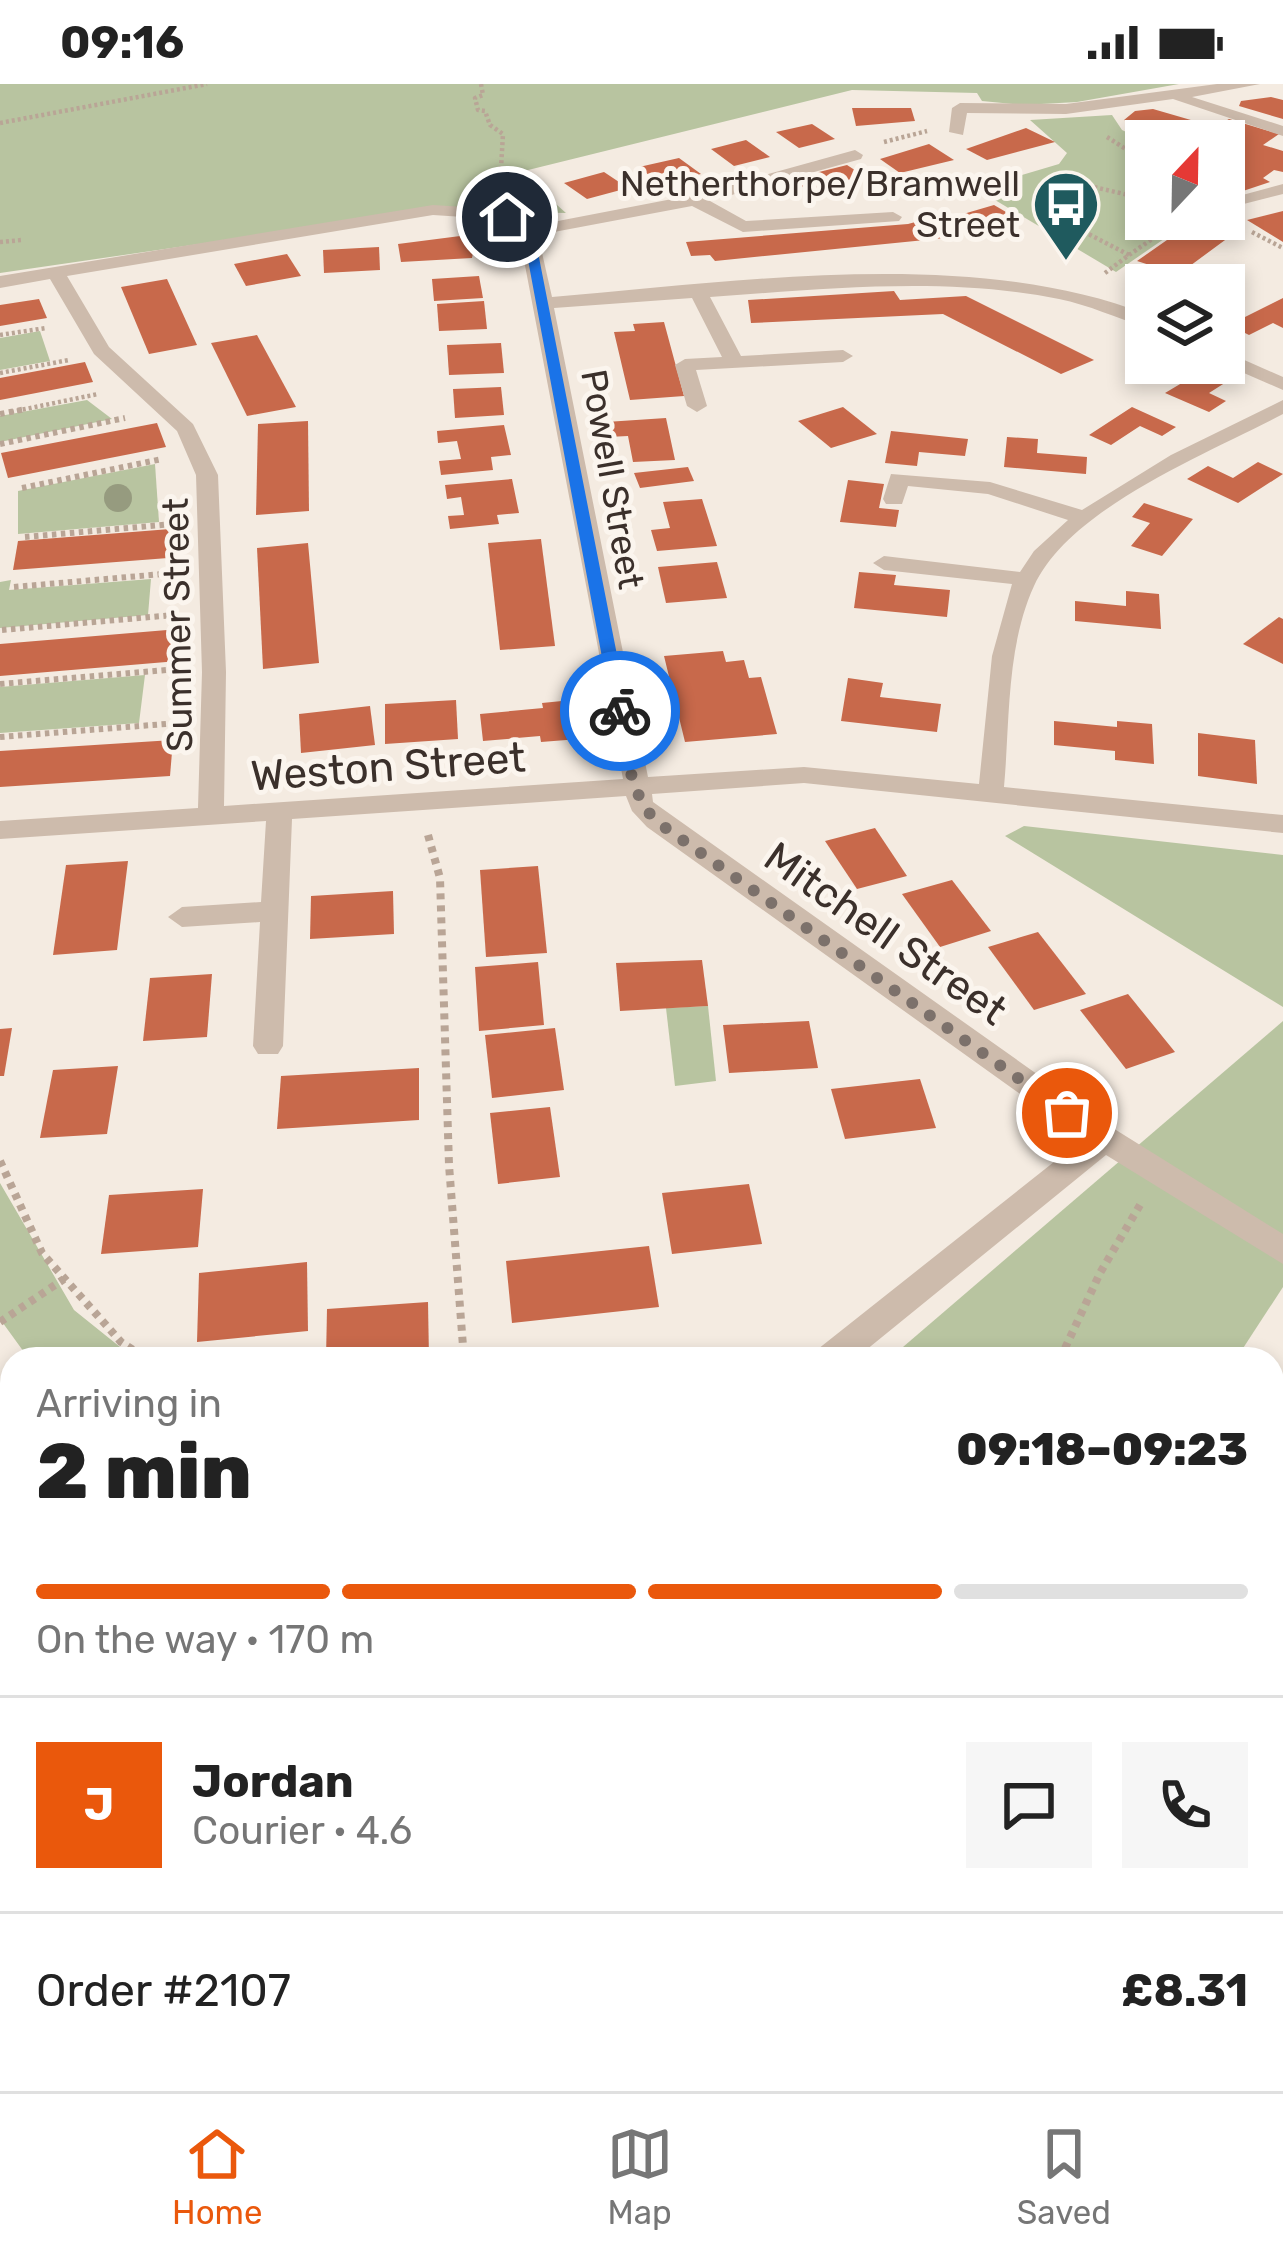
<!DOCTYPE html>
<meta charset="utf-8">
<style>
body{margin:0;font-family:Rubik,sans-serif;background:#f6f6f6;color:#222;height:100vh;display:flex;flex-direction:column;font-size:45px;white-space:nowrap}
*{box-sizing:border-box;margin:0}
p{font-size:39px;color:#767676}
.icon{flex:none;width:66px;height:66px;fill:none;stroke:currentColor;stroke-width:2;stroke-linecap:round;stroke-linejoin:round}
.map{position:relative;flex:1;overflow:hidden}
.panel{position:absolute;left:0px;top:1263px;width:1284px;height:744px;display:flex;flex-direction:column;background:#fff;border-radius:36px 36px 0 0;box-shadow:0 6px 18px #0003}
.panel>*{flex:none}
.needle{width:78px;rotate:22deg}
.tools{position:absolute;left:1125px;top:36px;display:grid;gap:24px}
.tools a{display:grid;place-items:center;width:120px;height:120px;border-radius:0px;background:#fff;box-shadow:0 6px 18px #0003;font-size:60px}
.pin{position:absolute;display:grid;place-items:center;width:102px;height:102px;color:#fff;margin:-51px;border:6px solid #fff;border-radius:50%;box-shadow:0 3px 12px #0007}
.courier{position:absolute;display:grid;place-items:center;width:120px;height:120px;margin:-60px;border:9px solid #1a73e8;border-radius:50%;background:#fff;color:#222;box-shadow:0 3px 15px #0007}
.summary em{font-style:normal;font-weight:800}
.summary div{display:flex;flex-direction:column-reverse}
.summary{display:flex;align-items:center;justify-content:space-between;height:204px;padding:0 36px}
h1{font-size:78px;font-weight:800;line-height:90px}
.bar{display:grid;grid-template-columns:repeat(4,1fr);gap:18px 12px;align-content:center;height:144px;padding:0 36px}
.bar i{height:15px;border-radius:9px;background:#e0e0e0}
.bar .active{background:#ea580c}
.bar p{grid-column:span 4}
.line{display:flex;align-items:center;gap:30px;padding:0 36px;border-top:3px solid #e0e0e0}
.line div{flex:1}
.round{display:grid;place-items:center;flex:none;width:126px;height:126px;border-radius:0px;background:#f6f6f6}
.status{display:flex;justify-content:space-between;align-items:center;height:84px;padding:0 60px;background:#fff;direction:ltr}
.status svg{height:33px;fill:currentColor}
.tab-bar{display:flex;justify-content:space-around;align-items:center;height:168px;border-top:3px solid #e0e0e0;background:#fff;font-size:33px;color:#767676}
.tab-bar a{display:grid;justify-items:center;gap:6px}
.tab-bar .active{color:#ea580c}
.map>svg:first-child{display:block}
.green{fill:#b8c4a0}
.building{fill:#c8694b}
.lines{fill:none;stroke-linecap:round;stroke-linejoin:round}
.path-far3{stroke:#b9a596;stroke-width:4.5;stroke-dasharray:3 3;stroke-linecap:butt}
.path-far2{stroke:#b9a596;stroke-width:6;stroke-dasharray:4.5 4.5;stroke-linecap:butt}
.path-far1{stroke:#b9a596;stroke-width:8;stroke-dasharray:6 6;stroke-linecap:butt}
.path{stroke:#b9a596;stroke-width:9;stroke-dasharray:8 8;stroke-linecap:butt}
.minor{fill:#cdbbac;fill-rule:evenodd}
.tree{fill:#969b7f}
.route{fill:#1a73e8}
.done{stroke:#7c716b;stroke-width:12;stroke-dasharray:0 21.6}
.labels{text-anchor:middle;stroke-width:10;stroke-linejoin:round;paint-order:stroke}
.far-poi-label{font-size:36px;fill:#3b302b;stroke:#fbf5ee;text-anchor:end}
.far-street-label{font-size:36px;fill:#3b302b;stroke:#fbf5ee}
.street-label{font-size:42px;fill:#3b302b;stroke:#fbf5ee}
</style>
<div class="status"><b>09:16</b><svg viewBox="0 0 49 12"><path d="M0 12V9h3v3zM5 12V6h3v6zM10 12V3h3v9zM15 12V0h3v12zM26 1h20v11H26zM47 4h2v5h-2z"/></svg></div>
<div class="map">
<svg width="1283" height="2007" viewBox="0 0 1283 2007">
<rect width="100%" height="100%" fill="#f4ebe1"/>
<g class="green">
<polygon points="0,0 1179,0 1077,18 1023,21 982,17 977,9 852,6 520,88 566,129 433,126 0,189"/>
<polygon points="1112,31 1122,46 1146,57 1146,135 1193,135 1116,188 985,110 982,103 1059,80 1067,69 1030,36"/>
<polygon points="40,247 50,277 0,286 0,254"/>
<polygon points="87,316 112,335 0,358 0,332"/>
<polygon points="155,380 159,438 18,450 18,407"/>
<polygon points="151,495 148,531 0,544 0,498 11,496 9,506"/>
<polygon points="145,591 139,639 0,649 0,603"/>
<polygon points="1024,742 1283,771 1283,923 1005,752"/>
<polygon points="708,922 716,997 675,1002 666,924"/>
<polygon points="1283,937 1283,1203 1236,1275 889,1275"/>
<polygon points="0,1099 74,1226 135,1275 29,1275 0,1235"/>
<polygon points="1272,1626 1283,1631 1283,1835 1272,1831"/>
</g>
<g class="building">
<polygon points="1271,13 1283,16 1283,35 1239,22 1241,17"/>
<polygon points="852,24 911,24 915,37 856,42"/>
<polygon points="1153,25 1215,43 1229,35 1279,50 1263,61 1283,67 1283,88 1274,86 1263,94 1270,98 1240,108 1224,98 1224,57 1188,57 1161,48 1156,53 1130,45 1137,39 1124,36 1135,27"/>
<polygon points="812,40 835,55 799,64 776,48"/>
<polygon points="1026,44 1055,58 987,76 966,65"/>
<polygon points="746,56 770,73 734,82 711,65"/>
<polygon points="929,60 954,76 900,89 880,75"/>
<polygon points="679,74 701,90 660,100 639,83"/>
<polygon points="847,81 864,92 828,101 838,108 817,113 791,95"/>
<polygon points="604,88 628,104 587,115 564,99"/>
<polygon points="994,121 1023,138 982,151 953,133"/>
<polygon points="1283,127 1283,158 1247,136"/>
<polygon points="930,134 955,153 715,177 710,171 691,172 686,158 908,140"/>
<polygon points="1197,135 1240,145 1164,201 1140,197 1159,184 1137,177"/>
<polygon points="468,151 470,156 481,154 484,169 473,169 472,174 401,178 398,160"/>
<polygon points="379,163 380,186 324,189 323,166"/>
<polygon points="287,170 301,192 246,202 234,180"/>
<polygon points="479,192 483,214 434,217 432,195"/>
<polygon points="167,195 197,261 149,270 121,203"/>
<polygon points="894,207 900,216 966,212 1094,276 1061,290 943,230 751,239 748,216"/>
<polygon points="1283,214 1283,244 1273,239 1249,251 1229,241"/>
<polygon points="39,215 47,234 0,242 0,221"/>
<polygon points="484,217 487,245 439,247 437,220"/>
<polygon points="664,238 684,312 630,316 614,248 635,247 633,240"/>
<polygon points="257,251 296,323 247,332 211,259"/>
<polygon points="501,259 504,289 449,291 447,261"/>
<polygon points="85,278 93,298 0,316 0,294"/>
<polygon points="1207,284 1231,295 1209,309 1226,317 1209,328 1165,309"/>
<polygon points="501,303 504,331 455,334 453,305"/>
<polygon points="843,323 877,350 831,364 798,337"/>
<polygon points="1132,323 1176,343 1162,352 1140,342 1111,361 1089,351"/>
<polygon points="666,334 675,376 633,378 628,352 608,353 606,338"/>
<polygon points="308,337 309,427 256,431 258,340"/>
<polygon points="157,339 166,363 8,394 1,369"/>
<polygon points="504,341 511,371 491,373 493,386 441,391 439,377 461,375 457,357 438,359 437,347"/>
<polygon points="891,347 968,355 965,372 919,368 917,382 885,379"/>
<polygon points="1007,353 1038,355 1037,369 1087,373 1086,390 1004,383"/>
<polygon points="1258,378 1283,390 1238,419 1187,395 1208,382 1233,394"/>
<polygon points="688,383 694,397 640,404 634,389"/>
<polygon points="512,395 519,429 497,431 499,440 450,445 448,432 464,431 461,413 447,415 445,401"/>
<polygon points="848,396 884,400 879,424 899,426 896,443 840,438"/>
<polygon points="702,415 717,462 657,467 651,446 670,444 663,418"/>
<polygon points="1144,419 1193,435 1162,472 1131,462 1150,439 1132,433"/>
<polygon points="183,444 181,473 13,486 18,457"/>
<polygon points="541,455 555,562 500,566 488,459"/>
<polygon points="308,459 319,579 263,585 257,464"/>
<polygon points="717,478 727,514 666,519 658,483"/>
<polygon points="859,488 896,491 894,501 950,506 947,533 854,524"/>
<polygon points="1126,507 1159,510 1161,545 1075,537 1075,517 1126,522"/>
<polygon points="1279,533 1283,535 1283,580 1243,560"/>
<polygon points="179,545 178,577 0,592 0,560"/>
<polygon points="723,567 726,578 744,576 749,594 761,593 777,650 685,658 664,572"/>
<polygon points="848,594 883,599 880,613 941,620 937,648 841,637"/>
<polygon points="456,616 458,655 385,660 385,620"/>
<polygon points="572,616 579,655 541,658 540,652 483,657 480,630 543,624 542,619"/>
<polygon points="370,622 375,661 301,669 299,630"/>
<polygon points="1054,637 1117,643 1117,637 1152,640 1154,680 1115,676 1115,667 1054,661"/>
<polygon points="1198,649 1255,656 1257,700 1198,692"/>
<polygon points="173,656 170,692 0,703 0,667"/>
<polygon points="875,744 907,792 857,805 825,757"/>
<polygon points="128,777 117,866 53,871 66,781"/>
<polygon points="538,782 547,869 486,873 480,786"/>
<polygon points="952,796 991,847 940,863 902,810"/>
<polygon points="393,807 394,850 310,855 311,812"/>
<polygon points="1038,848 1086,910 1034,926 988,863"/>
<polygon points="702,876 708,922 620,927 616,879"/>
<polygon points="538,878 544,941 479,947 475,883"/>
<polygon points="212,890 207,953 143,957 150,894"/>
<polygon points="1128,910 1175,968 1126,985 1080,926"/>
<polygon points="809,937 818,984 729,989 723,941"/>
<polygon points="12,944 4,992 0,992 0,945"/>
<polygon points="555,944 564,1006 492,1014 485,951"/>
<polygon points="118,982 107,1050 40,1054 53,986"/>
<polygon points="419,984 419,1036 277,1045 281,992"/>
<polygon points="920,995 936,1044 845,1055 831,1005"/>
<polygon points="550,1023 560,1093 498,1100 490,1029"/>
<polygon points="749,1100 762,1160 672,1170 662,1109"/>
<polygon points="203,1105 198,1163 101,1170 109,1111"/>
<polygon points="649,1162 659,1223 512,1239 506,1177"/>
<polygon points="307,1178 308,1247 197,1258 199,1189"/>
<polygon points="428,1218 429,1275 326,1275 327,1225"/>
<polygon points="1272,1358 1283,1363 1283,1583 1272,1578"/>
<polygon points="0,1570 12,1570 12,1716 0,1715"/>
<polygon points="0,1771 12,1772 12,1950 6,1971 0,1970"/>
<polygon points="95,1995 310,1995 318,2007 81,2007"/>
<polygon points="730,1995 774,1995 788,2007 742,2007"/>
<polygon points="1014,1995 1205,1995 1238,2006 1012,2007"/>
</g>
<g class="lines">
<g class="path-far3">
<polyline points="481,0 483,11 475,14 478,26 485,27 490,41 503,50 501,84 485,99"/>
<polyline points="0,39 207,0"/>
<polyline points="1107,53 1146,78"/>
<polyline points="884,58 927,47"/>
<polyline points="1252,148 1283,164"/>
<polyline points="0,158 22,156"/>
<polyline points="1129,171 1181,135"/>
<polyline points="1105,189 1129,171 1052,131 1039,118 1043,108 1085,101 1146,115"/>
<polyline points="0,251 46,244"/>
<polyline points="0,289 69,276"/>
<polyline points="11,328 98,310"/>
</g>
<g class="path-far2">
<polyline points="0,330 26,325"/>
<polyline points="0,360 125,334"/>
<polyline points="22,404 162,375"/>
<polyline points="25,453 173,440"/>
<polyline points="14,503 174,489"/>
<polyline points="2,546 174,531"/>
<polyline points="0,600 178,585"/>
<polyline points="0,653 178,639"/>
</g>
<g class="path-far1">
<polyline points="428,751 440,794 449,1081 464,1275"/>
<polyline points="0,1077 42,1169 121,1258 147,1275"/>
<polyline points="0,1238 64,1195"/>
<polyline points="1060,1275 1100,1189 1140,1121"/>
</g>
<g class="path">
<polyline points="0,1732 12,1733"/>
<polyline points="1272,1737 1283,1740"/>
<polyline points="8,2007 24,1995"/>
</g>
<g class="minor">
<polygon points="1217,0 1260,0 1192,13 1283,42 1283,52 1173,15 1066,30 967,29 963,51 949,48 952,24 960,19 1066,20"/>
<path d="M855,66L863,71L861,75L710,117L746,137L893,128L902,133L899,137L743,148L692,122L538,151L552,213C738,198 969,162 1146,230V243C1116,234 1089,221 1059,215C945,192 825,205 710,213L741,272L843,266L853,272L843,278L696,286L707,322L697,328L687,322L675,281L685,275L722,273L692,214L554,224L648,693L804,683L979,700L992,572L1012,500L884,486L873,479L884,472L1020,488L1034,467L1068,436L988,410L908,402L902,420H886L883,415L891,390L990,398L1082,426L1171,371L1283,316V330C1210,369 1070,423 1034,502C1006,563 1010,638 1004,703L1283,731V749L804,699L652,710L653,718L1116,1046L1283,1150V1180L1106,1071L855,1275H813L818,1265L1083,1055L647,743L632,727L626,712L292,735L283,962L278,970H258L253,962L260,838L182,843L168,833L182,823L261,818L266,737L0,755V737L198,724L202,588L196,391L177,347L94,270L50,195L0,204V192L433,121L497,125L532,142L693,111ZM433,131L494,135L519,150L623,695L224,722L226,588L218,391L193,340L109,263L67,192Z"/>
<polygon points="1283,100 1283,110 1224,125 1224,116"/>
<polygon points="1224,267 1283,293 1283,306 1221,279"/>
<polygon points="0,1328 12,1333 12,1377 0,1372"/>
<polygon points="12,1466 12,1503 0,1507 0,1470"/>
<polygon points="1272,1932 1283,1934 1283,1978 1272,1976"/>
<polygon points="475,1995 524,1995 529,2007 480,2007"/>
</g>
</g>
<circle class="tree" cx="118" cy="414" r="14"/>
<polygon class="route" points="503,130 511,130 534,148 628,627 620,632 612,627 523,149"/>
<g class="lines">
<path class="done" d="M620,627C627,666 628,708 656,737L1067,1029"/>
</g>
<defs>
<symbol id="bus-pin" viewBox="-11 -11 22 30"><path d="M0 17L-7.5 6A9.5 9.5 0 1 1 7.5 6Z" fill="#1f5a5e" stroke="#fbf5ee"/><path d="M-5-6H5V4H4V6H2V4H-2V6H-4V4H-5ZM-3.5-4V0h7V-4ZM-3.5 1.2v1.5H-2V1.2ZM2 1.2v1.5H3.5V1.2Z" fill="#fff"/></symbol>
</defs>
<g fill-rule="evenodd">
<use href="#bus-pin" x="1028" y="82" width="76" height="104"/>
</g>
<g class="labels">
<g class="far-poi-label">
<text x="1020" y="112">Netherthorpe/Bramwell<tspan x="1020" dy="41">Street</tspan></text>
</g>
<g class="far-street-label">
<text transform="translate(613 395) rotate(80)" y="13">Powell Street</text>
<text transform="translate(177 541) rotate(-91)" y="13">Summer Street</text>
</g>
<g class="street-label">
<text transform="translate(388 682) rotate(-4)" y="15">Weston Street</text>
<text transform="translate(886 849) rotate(35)" y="15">Mitchell Street</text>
</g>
</g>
</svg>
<div class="tools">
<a><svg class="needle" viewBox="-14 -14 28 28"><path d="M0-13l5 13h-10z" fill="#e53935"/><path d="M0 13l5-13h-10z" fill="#767676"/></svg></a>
<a><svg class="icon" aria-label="layers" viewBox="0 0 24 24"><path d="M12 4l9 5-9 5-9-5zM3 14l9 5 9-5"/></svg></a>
</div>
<div class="pin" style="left:1067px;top:1029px;background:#ea580c"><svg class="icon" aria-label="bag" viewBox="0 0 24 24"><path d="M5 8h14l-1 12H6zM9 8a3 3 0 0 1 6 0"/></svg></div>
<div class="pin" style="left:507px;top:133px;background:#1f2937"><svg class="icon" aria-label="home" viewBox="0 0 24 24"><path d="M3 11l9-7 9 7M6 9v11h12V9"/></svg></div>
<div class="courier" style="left:620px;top:627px"><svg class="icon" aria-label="bike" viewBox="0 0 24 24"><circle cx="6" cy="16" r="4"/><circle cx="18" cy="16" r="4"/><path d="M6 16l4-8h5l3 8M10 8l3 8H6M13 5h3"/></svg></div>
<section class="panel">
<div class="summary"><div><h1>2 min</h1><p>Arriving in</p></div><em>09:18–09:23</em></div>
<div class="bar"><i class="active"></i><i class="active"></i><i class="active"></i><i></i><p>On the way · 170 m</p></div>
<div class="line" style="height:216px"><b class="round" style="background:#ea580c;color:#fff">J</b><div><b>Jordan</b><p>Courier · 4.6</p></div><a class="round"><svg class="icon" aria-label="chat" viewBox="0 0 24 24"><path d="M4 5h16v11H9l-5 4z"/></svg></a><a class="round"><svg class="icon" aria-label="phone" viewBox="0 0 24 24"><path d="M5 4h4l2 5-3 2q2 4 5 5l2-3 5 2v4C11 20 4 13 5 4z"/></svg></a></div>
<div class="line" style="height:156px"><div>Order #2107</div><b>£8.31</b></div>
</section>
</div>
<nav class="tab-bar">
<a class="active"><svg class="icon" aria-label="home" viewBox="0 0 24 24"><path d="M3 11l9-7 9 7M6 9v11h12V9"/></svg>Home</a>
<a><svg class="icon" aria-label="map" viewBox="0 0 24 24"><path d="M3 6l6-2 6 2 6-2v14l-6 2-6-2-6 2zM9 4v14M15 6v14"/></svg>Map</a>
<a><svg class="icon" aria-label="saved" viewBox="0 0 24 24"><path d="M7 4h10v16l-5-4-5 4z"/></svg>Saved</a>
</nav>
